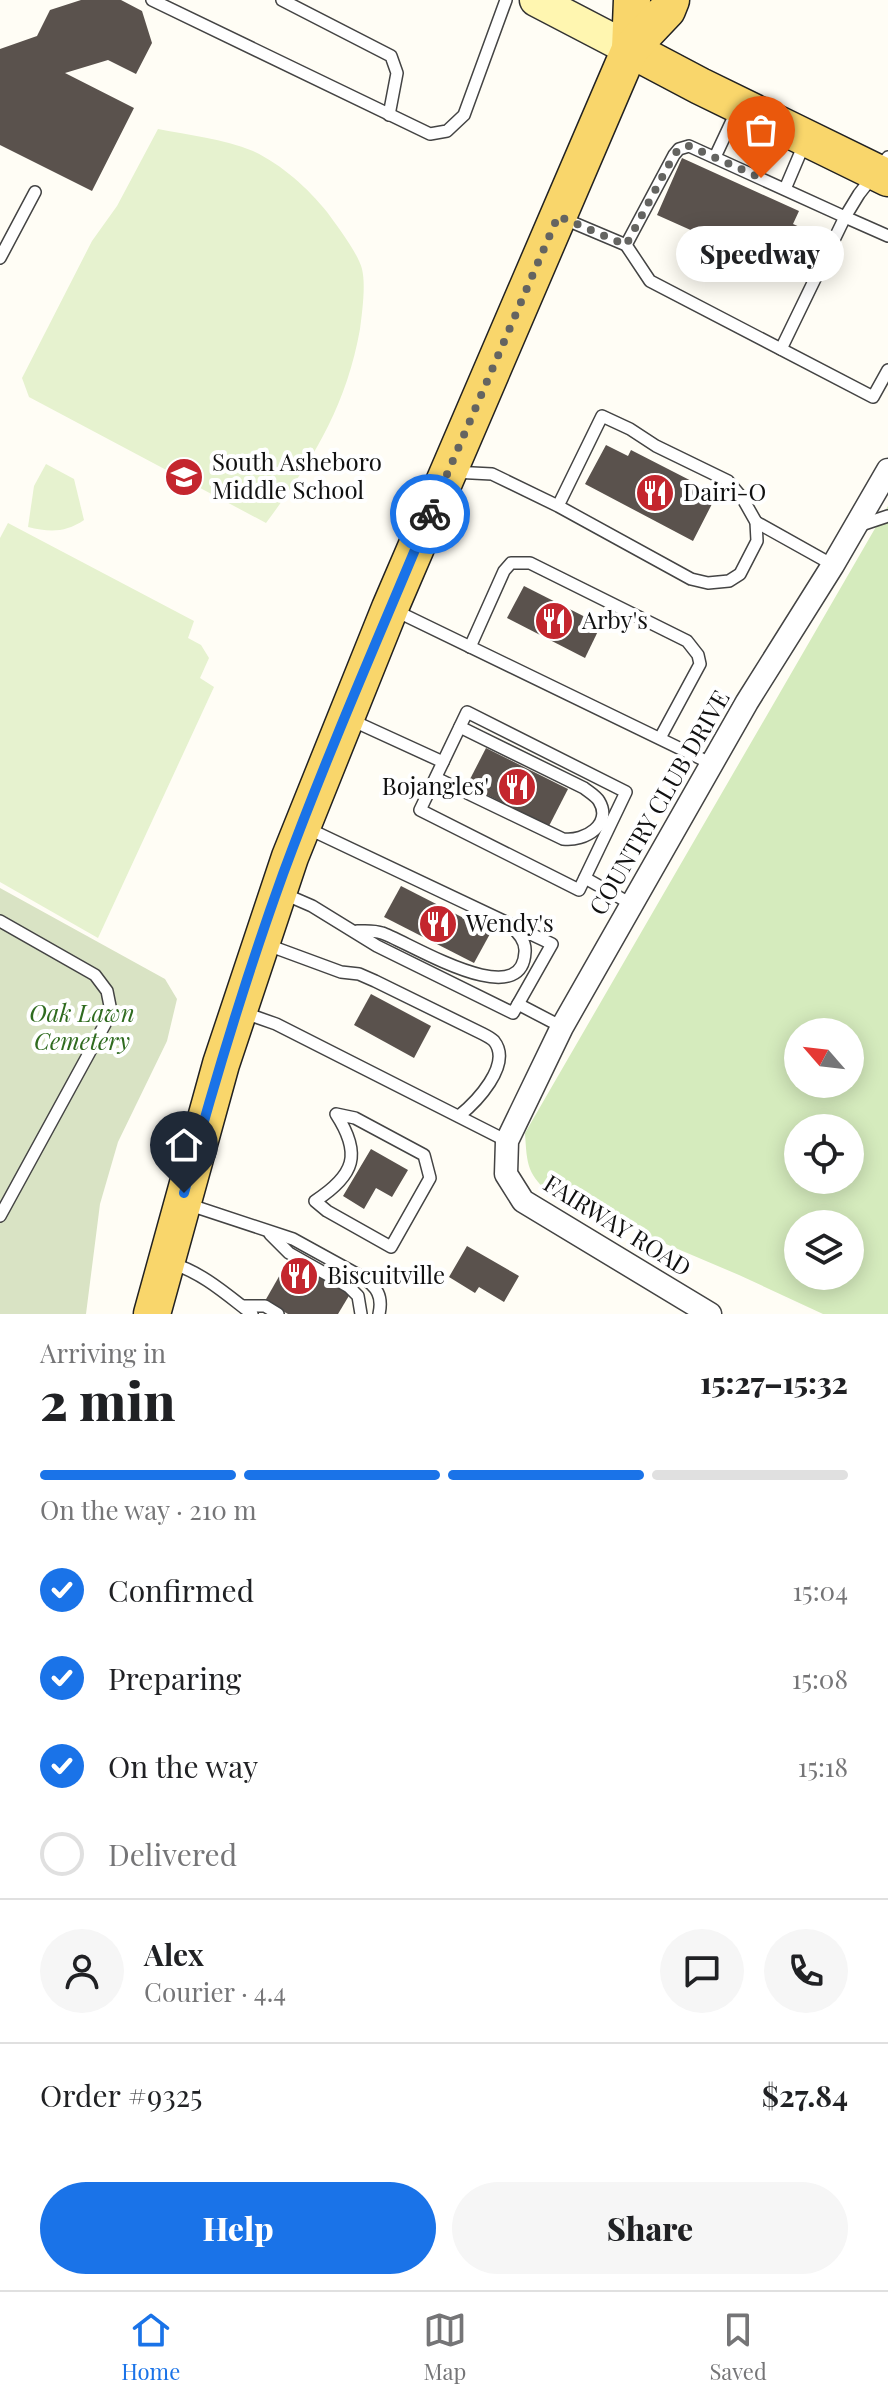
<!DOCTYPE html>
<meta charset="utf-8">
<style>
body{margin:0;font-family:"Playfair Display",serif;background:#f6f6f6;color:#202124;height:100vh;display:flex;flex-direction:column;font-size:30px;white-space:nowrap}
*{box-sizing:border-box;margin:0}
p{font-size:26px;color:#757577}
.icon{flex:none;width:44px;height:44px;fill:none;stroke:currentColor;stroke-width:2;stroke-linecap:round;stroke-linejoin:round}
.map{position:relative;height:1314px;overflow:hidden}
.sheet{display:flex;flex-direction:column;background:#fff;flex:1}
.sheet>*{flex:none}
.needle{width:52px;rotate:298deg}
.controls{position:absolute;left:784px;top:1018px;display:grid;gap:16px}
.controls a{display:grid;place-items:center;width:80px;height:80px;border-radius:50%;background:#fff;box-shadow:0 4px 20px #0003;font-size:40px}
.pin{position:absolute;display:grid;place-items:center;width:68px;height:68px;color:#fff;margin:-82px -34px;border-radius:50% 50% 50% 0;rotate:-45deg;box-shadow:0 0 8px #0007}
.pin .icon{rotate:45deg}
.courier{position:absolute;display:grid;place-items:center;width:80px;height:80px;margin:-40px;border:6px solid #1a73e8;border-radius:50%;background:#fff;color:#222;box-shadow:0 2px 10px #0007}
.bubble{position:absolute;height:56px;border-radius:28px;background:#fff;box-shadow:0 4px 20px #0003;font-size:26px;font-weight:800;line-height:56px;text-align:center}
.headline em{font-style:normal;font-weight:800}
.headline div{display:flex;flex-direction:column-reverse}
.headline{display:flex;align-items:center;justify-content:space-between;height:136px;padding:0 40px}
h1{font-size:52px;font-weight:800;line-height:60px}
.bar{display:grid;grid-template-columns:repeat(4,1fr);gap:12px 8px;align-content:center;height:96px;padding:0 40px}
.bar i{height:10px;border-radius:6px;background:#e0e0e0}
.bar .active{background:#1a73e8}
.bar p{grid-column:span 4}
.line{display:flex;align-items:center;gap:20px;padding:0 40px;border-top:2px solid #e0e0e0}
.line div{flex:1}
.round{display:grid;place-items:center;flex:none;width:84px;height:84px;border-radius:42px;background:#f6f6f6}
ol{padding:0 40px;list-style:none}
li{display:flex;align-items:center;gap:24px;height:88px}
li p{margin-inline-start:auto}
li .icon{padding:8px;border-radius:50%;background:#1a73e8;color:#fff;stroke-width:4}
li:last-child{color:#757577}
li i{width:44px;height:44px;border:4px solid #e0e0e0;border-radius:50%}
.cta{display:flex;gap:16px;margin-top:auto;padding:16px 40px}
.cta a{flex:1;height:92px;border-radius:48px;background:#1a73e8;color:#fff;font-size:32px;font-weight:800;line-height:92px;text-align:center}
.cta a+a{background:#f6f6f6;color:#202124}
.tabs{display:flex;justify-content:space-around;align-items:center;height:112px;border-top:2px solid #e0e0e0;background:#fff;font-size:22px;color:#757577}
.tabs a{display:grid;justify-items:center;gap:4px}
.tabs .active{color:#1a73e8}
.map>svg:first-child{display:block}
.green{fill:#d5ebbd;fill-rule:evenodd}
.cemetery{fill:#d9e3c4}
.pitch{fill:#e6f2cf}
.building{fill:#5a524d}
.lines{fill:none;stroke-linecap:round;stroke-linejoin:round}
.service-casing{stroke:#444;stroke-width:14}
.minor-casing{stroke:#444;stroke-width:25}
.secondary-casing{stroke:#333;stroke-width:35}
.primary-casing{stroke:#222;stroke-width:39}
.service{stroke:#fff;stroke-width:11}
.minor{stroke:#fff;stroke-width:22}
.secondary{stroke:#fff6b0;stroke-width:32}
.primary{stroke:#f9d66b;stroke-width:36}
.done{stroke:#646461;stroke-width:8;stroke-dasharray:0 14.4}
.route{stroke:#1a73e8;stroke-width:10}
.labels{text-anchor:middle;stroke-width:8;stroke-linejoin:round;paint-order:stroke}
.poi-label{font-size:24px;fill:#111;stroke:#fff;text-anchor:start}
.street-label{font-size:24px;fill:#111;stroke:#fff}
.park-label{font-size:24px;font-style:italic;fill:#2f6b1f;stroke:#fff}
</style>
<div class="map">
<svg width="888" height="1314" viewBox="0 0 888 1314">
<rect width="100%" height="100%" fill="#fffdf5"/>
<path class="green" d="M888,506V1314H823L739,1275L553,1196C527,1175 527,1165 525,1133ZM798,1032H850V1084H798ZM798,1128H850V1180H798ZM798,1224H850V1276H798Z"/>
<polygon class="cemetery" points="0,888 165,979 177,999 167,1041 118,1142 100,1204 86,1314 0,1314"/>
<g class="pitch">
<path d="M158,129C189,135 223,139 253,151C281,164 308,188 327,212C337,226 358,253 362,269C366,285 362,313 360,329C346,408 312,461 266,523L29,397L22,378L92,241L117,206Z"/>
<path d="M46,464L74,479L84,520C65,533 49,532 28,527L34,486Z"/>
<polygon points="8,523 194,621 188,638 201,645 209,658 200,678 214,687 98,938 0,882 0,538"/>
</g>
<g class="building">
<polygon points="81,0 121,0 142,11 152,43 136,74 108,60 65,73 134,108 92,191 0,145 0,49 37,36 50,10"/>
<polygon points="682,158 799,211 793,224 822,237 809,264 781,252 774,267 736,250 725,276 693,261 704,236 657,215"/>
<polygon points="606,445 628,456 631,450 709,490 706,496 714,500 693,541 585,484"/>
<polygon points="524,586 601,625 585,658 507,618"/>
<polygon points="486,748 568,789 549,826 467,785"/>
<polygon points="401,886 491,932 474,963 384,917"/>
<polygon points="371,994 431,1026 414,1058 354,1025"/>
<polygon points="371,1149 408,1170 392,1197 376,1188 364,1209 343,1196"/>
<polygon points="467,1246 519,1276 504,1302 479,1287 475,1293 449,1277"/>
<polygon points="289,1259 350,1294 338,1314 288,1314 265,1301"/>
</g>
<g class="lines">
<defs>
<g id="service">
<polyline points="152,0 430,134 447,131 464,115 506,0"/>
<polyline points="282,0 391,56 397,73 389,115"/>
<polyline points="715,157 737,110"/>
<polyline points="888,157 859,194 845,217 888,236"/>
<polyline points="785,189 805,142"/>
<polyline points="562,218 626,245 650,281 873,397 888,370"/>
<polyline points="626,245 674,155 679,149 689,146 845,217 781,349"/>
<polyline points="0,258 35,192"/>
<polyline points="453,472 492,474 558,506 691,579 708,583 729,581 740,574 757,541 756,522 743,499 728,481 656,446 630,429 602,416 558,506"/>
<polyline points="756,522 833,565"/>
<polyline points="861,525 888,516"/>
<polyline points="394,610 712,764"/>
<polyline points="470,647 504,571 511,563 530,563 687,641 698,655 700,664 660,738"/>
<polygon points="467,712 626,792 579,890 420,810"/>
<polyline points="349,719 443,762"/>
<path d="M436,778L563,839C585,842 613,824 599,801C596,796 589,792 584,788L460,727"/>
<polyline points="585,878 633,905"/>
<polyline points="282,893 312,906 377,946 513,1013 552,944 307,828"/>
<polyline points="0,921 95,975 107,991 110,1006 105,1024 0,1216"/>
<path d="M357,931C365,931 374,930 382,933C407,941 522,1015 525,952C526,941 518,933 511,926"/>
<path d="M265,944L341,972L359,974L375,981L483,1034C487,1036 491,1038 494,1041C513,1065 475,1103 459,1116"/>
<polyline points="518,1004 562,1027"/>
<polyline points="242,1012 276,1024 507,1141"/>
<path d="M336,1114L355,1118L424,1155L430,1178L391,1247L327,1211L315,1201C355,1175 362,1154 336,1114Z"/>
<path d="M187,1204L293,1239L362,1277C377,1287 383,1296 379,1314"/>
<polyline points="270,1234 289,1253 349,1287 358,1296 361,1314"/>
<path d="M171,1263C203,1273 226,1294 252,1314"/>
<polyline points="243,1306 265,1306 278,1314"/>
</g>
<polyline id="minor" points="710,1314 523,1201 506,1174 507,1141 562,1027 747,702 833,565 888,470"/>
<polyline id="secondary" points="536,0 630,49"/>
<g id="primary">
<polyline points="630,49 700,86 888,178"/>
<polyline points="630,49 632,0"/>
<polyline points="152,1314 221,1064 290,857 390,608 630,49 667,10 671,0"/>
</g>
</defs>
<use href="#service" class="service-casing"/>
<use href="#minor" class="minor-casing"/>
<use href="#secondary" class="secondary-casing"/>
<use href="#primary" class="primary-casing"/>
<use href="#service" class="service"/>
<use href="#minor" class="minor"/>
<use href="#secondary" class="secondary"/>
<use href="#primary" class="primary"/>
</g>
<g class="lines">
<polyline class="done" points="430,514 558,216 626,245 674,155 679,149 689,146 761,178"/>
<path class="route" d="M184,1193C213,1086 245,979 283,874C328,752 380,634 430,514"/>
</g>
<defs>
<symbol id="school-disc" viewBox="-11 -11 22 22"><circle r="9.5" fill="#c4262e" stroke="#fff"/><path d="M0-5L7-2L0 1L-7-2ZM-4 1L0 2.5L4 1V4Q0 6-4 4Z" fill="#fff"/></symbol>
<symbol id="restaurant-disc" viewBox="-11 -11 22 22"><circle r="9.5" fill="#c4262e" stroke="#fff"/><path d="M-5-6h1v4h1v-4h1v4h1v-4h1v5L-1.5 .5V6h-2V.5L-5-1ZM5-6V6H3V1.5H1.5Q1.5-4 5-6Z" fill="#fff"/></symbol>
</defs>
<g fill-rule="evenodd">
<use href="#school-disc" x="162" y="455" width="44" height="44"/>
<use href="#restaurant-disc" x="633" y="471" width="44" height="44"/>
<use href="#restaurant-disc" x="532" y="599" width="44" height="44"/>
<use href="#restaurant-disc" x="495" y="765" width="44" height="44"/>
<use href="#restaurant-disc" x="416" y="902" width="44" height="44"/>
<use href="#restaurant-disc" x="277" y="1254" width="44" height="44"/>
</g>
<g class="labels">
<g class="poi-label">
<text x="212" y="471">South Asheboro<tspan x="212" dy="28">Middle School</tspan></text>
<text x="683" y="501">Dairi-O</text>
<text x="582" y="629">Arby's</text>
<text x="489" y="795" text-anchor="end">Bojangles'</text>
<text x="466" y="932">Wendy's</text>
<text x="327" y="1284">Biscuitville</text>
</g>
<g class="street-label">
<text transform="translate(660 803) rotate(-60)" y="8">COUNTRY CLUB DRIVE</text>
<text transform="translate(617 1226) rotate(32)" y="8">FAIRWAY ROAD</text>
</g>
<g class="park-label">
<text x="82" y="1022">Oak Lawn<tspan x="82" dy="28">Cemetery</tspan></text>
</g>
</g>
</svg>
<div class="controls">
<a><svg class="needle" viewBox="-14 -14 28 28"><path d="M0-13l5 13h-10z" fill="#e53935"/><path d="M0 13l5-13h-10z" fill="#757577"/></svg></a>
<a><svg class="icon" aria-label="locate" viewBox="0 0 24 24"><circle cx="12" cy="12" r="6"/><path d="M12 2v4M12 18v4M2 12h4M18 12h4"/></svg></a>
<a><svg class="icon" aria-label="layers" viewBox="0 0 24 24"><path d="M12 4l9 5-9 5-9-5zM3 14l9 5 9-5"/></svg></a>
</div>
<div class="pin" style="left:761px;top:178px;background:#ea580c"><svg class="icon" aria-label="bag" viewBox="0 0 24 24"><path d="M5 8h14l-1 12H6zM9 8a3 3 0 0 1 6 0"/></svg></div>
<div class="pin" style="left:184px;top:1193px;background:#1f2937"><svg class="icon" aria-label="home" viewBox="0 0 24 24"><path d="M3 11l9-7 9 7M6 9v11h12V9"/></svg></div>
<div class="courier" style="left:430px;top:514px"><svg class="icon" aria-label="bike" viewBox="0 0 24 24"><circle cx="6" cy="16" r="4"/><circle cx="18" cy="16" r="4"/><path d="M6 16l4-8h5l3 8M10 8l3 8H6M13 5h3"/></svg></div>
<div class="bubble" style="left:676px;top:226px;width:168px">Speedway</div>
</div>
<section class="sheet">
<div class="headline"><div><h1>2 min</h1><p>Arriving in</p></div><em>15:27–15:32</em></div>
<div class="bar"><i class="active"></i><i class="active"></i><i class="active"></i><i></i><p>On the way · 210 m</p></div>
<ol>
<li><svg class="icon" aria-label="check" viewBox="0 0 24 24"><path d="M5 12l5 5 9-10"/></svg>Confirmed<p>15:04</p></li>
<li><svg class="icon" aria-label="check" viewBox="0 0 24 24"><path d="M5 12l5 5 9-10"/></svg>Preparing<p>15:08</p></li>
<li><svg class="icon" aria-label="check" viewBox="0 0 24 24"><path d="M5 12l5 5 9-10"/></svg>On the way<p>15:18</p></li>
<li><i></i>Delivered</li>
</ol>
<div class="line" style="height:144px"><a class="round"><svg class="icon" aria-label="person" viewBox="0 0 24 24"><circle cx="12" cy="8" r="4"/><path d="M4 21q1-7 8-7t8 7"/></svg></a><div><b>Alex</b><p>Courier · 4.4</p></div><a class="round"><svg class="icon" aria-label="chat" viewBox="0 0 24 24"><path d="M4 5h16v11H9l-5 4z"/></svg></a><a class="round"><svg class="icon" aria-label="phone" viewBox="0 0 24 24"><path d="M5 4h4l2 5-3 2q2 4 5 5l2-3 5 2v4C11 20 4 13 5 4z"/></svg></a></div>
<div class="line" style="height:104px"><div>Order #9325</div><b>$27.84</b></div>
<div class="cta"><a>Help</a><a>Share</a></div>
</section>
<nav class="tabs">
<a class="active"><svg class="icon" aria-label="home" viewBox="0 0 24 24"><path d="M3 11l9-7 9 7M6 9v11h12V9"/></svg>Home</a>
<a><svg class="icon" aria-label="map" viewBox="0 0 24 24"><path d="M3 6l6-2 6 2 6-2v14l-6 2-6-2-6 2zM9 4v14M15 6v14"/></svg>Map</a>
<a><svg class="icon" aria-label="saved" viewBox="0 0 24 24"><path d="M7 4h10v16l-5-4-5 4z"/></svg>Saved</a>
</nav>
